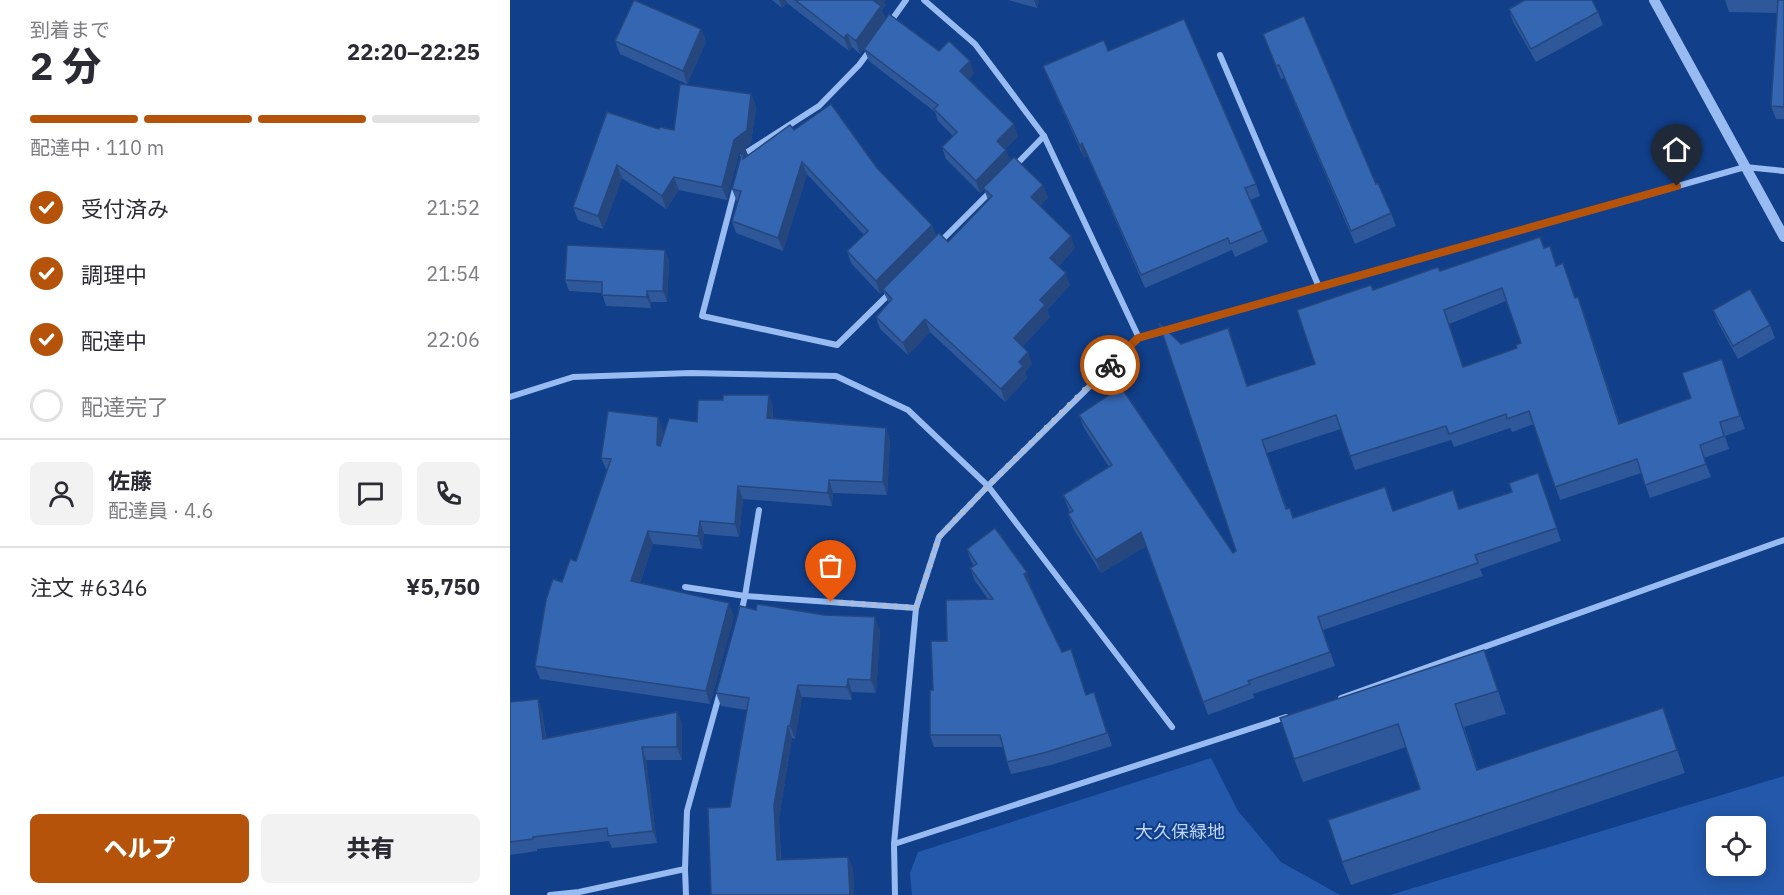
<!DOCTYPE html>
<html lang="ja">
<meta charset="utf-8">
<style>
body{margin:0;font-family:"IBM Plex Sans","Noto Sans JP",sans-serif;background:#f2f2f3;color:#2b2b33;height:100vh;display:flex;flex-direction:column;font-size:22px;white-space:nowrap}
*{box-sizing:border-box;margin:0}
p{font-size:20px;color:#7c7c81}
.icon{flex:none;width:33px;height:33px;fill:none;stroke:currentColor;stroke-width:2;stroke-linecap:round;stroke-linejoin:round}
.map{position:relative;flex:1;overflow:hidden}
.panel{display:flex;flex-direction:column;background:#fff;width:510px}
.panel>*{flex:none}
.fabs{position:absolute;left:1196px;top:816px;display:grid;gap:12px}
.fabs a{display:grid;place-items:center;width:60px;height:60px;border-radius:9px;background:#fff;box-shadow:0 3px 15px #0003;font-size:30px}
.pin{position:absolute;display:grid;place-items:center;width:51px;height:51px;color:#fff;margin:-62px -26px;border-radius:50% 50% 50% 0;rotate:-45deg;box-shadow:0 0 6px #0007}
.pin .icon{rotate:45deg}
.courier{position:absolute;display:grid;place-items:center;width:60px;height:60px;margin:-30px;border:4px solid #b45309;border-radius:50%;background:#fff;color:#222;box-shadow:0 2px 8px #0007}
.overview em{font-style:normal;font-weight:800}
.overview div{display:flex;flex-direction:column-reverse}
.overview{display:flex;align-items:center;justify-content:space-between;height:102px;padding:0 30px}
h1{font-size:39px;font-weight:800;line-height:45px}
.bar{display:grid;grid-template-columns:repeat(4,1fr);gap:9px 6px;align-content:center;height:72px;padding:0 30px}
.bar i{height:8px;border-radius:4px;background:#e1e1e2}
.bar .current{background:#b45309}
.bar p{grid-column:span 4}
.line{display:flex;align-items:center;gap:15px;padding:0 30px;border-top:2px solid #e1e1e2}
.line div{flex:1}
.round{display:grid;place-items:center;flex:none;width:63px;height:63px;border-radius:9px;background:#f2f2f3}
ol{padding:0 30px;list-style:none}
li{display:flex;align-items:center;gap:18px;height:66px}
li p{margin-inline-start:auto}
li .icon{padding:6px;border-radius:50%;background:#b45309;color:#fff;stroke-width:4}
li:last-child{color:#7c7c81}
li i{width:33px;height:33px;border:3px solid #e1e1e2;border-radius:50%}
.primary-button{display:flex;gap:12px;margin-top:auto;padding:12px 30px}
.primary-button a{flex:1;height:69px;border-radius:9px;background:#b45309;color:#fff;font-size:24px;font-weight:800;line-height:69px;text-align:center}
.primary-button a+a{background:#f2f2f3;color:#2b2b33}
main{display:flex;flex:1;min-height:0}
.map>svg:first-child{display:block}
.green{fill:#2358aa;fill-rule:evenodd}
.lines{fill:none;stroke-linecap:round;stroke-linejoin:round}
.minor{stroke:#98bbf1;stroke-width:6}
.tertiary{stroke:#98bbf1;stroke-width:10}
.wall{fill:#2e5899;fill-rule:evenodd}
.shaded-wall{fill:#25477d}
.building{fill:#3566b2;stroke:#25477d;stroke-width:1.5;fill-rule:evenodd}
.done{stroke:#acbcd6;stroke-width:6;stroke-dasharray:0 10.8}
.route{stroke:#b45309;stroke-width:8}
.labels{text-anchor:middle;stroke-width:4.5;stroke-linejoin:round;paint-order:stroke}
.park-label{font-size:18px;fill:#bed7fc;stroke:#113f8a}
</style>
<main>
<section class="panel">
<div class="overview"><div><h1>2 分</h1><p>到着まで</p></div><em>22:20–22:25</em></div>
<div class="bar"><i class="current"></i><i class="current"></i><i class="current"></i><i></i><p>配達中 · 110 m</p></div>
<ol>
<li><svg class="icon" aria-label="check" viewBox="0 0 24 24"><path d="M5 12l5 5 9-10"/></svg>受付済み<p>21:52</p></li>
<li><svg class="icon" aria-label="check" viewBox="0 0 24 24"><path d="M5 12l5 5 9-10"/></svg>調理中<p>21:54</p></li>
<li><svg class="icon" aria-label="check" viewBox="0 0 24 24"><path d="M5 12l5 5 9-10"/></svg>配達中<p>22:06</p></li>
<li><i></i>配達完了</li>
</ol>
<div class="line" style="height:108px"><a class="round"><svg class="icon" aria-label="person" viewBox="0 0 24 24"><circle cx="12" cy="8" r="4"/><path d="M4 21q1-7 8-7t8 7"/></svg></a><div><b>佐藤</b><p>配達員 · 4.6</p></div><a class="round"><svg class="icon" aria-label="chat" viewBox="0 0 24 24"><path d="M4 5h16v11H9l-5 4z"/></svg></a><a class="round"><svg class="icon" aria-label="phone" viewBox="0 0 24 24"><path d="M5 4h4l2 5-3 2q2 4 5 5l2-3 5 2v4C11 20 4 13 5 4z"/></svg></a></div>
<div class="line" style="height:78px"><div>注文 #6346</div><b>¥5,750</b></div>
<div class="primary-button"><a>ヘルプ</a><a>共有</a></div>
</section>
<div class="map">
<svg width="1274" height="895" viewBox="0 0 1274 895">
<rect width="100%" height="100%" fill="#113f8a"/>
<g class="green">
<polygon points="701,758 728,811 771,862 830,895 402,895 400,873 408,852"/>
<path d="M1274,776V895H880ZM1245,826V866H1206V826Z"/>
</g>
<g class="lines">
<g class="minor">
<polyline points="414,0 465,44 534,136 629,338"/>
<polyline points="381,21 396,0"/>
<polyline points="710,55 809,287"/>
<polyline points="233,157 234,154 309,106 349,65 361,49"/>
<polyline points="504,167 534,136"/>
<polyline points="226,185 192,316 327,345 381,292"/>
<polyline points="430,242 482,190"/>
<polyline points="0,397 63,377 181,373 326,376 398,410 478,486 662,727"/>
<polyline points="175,587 235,596 406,608"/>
<polyline points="231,613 235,596 249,510"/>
<polyline points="831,698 1274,540"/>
<polyline points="384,844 776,717"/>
<polyline points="40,895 69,892 175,869"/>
<polyline points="176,895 175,869 177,811 210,692"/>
<polyline points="385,895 384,844 406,608 429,537 478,486 629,338 1235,167 1274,171"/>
</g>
<polyline class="tertiary" points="1144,0 1274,237"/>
</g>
<g class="wall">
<polygon points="262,0 376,0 374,2 376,5 372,10 375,19 429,51 464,73 459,79 508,136 495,149 500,161 538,197 530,206 565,248 549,266 560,285 537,310 540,317 512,347 522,364 515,372 517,378 495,402 420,332 398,355 370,329 366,317 379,303 373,291 370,294 341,263 337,251 354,235 297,174 273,251 226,233 222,221 227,202 222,189 233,150 229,153 217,200 169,190 156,209 112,178 93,229 68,220 63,207 97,112 149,129 164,130 241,94 246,107 241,143 235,148 238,156 284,130 367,168 422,225 426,236 438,242 478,200 474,189 470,193 436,159 432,147 443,136 428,121 425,112 359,61 354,49 350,54 342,47 339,51 277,3 272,8"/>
<polygon points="498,0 529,0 527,8"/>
<polygon points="1215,0 1274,0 1274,119 1266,119 1261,106 1267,13 1219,12"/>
<polygon points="999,9 1088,12 1093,25 1026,62 1003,22"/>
<polygon points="191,29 196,42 177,84 110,54 105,41"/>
<polygon points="753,34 866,184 881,213 886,226 845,244 774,78 771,79"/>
<polygon points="598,51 746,184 750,196 740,200 758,242 725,257 722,250 635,288 577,155 574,158 538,78 533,66"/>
<path d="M1034,248L1046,266L1073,310L1110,424L1181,398L1216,373L1235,429L1215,436L1219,449L1194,458L1201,477L1140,498L1131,473L1050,500L1024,424L1002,432L1000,428L944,447L941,440L845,470L831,429L757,453L777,509L784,518L883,511L950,509L1033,487L1051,541L970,569L973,576L813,630L825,666L743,694L744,698L698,715L636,546L591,573L563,528L558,514L560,513L553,495L599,467L574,428L569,415L723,553L726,551L671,344L738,386L805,364L930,271ZM996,301L1011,343L1007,348L953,367L939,324Z"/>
<polygon points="155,250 159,261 157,302 141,302 141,308 96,306 92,293 59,291 55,280"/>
<polygon points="1203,310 1260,325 1265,338 1228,359 1208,323"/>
<polygon points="259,395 263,408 263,418 376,428 380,441 377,495 323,493 322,506 233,499 229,537 194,534 192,549 143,544 130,583 224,616 200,704 30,679 25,666 52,582 66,561 97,471 91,458 148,417 153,430 153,438 187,422 213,400"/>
<polygon points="457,549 521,585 520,586 552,652 566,662 576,695 584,692 602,746 541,765 501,774 497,762 493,747 424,747 420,735 423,690 437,641 478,599 465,581 460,568 464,566 461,561"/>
<polygon points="246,610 370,630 366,693 342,692 342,700 292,697 285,739 282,738 269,818 271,859 338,857 343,869 344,895 201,895 220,807 237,710 211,706 206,693"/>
<polygon points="982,673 996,714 954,727 968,770 1153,708 1175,773 841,885 832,862 910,789 896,747 793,782 784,759"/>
<polygon points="28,699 32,711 36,738 167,712 172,724 172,760 136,760 147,843 102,848 99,841 27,849 27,851 0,855 0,702"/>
</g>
<g class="shaded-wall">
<polygon points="269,0 276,0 277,3 272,8"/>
<polygon points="365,0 376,0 374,2 376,5 372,10 375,19 350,54 346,41"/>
<polygon points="524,0 529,0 527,8"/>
<polygon points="191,29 196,42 177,84 173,71"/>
<polygon points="337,34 342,47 339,51 334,38"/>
<polygon points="460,61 464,73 455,83 450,71"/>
<polygon points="241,94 246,107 241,143 235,148 239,157 233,159 234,149 229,153 217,200 212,187 224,140"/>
<polygon points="504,124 508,136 491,153 487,141"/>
<polygon points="572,143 577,155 574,158 570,146"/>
<polygon points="496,150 501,162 470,193 466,181"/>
<polygon points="292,162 297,174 273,251 268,238"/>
<polygon points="107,165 112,178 93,229 88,216"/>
<polygon points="164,177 169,190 156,209 152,196"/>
<polygon points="533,185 538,197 526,210 521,197"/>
<polygon points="422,225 426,237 370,294 366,281"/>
<polygon points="561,236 565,248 545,271 540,258"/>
<polygon points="155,250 159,261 157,302 153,291"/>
<polygon points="556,273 560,285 537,310 540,317 508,351 504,338 530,300"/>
<polygon points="137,291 141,302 141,308 137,297"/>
<polygon points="415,319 420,332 398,355 393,343"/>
<polygon points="518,352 522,364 515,372 517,378 495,402 491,389 509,362"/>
<polygon points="259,395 263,408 262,431 257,418"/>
<polygon points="148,417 153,430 152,458 147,445"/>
<polygon points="376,428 380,441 377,495 373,482"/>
<polygon points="319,480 323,493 322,506 318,493"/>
<polygon points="228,486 233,499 229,537 225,524"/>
<polygon points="190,521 194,534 192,549 188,536"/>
<polygon points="138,531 143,544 126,594 121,581"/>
<polygon points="631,532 636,546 591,573 586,560"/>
<polygon points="517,572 521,585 519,587 514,574"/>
<polygon points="219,603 224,616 200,704 196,691"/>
<polygon points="365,617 370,630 366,693 361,680"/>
<polygon points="338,679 342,692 342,700 337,687"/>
<polygon points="288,685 292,697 285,739 280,726"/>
<polygon points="28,699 32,711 37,751 33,739"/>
<polygon points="167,712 172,724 172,760 167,747"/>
<polygon points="278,726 282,738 269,818 271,872 267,860 264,805"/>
<polygon points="132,747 136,760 147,843 143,831"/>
<polygon points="338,857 343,869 344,895 340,895"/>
</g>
<g class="building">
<polygon points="124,0 191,29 173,71 105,41"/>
<polygon points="285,0 365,0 364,1 371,6 346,41 337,34 334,38"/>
<polygon points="1015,0 1082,0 1088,12 1021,49 999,9"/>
<polygon points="1268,0 1274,0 1274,107 1261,106"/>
<polygon points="379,14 429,51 439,41 460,61 450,71 504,124 487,141 496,150 466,181 432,147 447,132 424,109 428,105 354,49"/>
<polygon points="794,16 866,184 868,183 881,213 841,231 769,65 766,66 753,34"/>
<polygon points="674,19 746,184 735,188 753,230 720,244 718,238 631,275 572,143 570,146 533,66 594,40 598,51"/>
<polygon points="170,84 241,94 237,130 224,140 212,187 164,177 152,196 107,165 88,216 63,207 97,112 149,129 150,127 164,130"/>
<polygon points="321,104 367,168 422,225 366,281 337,251 358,231 292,162 268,238 222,221 231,191 222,189 234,145 233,159 280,125 284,130"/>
<polygon points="504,157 533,185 521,197 561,236 540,258 556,273 530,300 535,305 504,338 518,352 509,362 513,366 491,389 415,319 393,343 366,317 382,299 373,289 429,233 438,242 482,196 473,188"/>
<path d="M1030,237L1034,248L1040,246L1046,266L1053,263L1065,298L1068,297L1109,424L1181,398L1172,373L1212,359L1230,416L1210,422L1214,436L1190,445L1196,464L1135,485L1127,459L1045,487L1019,411L997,419L996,414L939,434L936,426L840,456L826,415L752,440L776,509L780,508L783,518L875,487L883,511L943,490L949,509L1002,492L999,483L1028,473L1047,528L965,555L968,563L808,617L820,652L738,681L740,684L693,702L631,532L586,560L558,514L563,511L553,495L602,465L569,415L611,387L723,553L726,551L649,323L671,344L718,328L737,386L805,364L787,310L861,285L863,290L928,267L930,271ZM992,288L1011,343L1006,345L1007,348L953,367L934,310Z"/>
<polygon points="57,245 155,250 153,291 137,291 137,297 92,295 92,282 55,280"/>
<polygon points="1240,289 1260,325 1223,346 1203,310"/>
<polygon points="213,395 259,395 257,418 376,428 373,482 319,480 318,493 228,486 225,524 190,521 188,536 138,531 121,581 219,603 196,691 25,666 36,600 43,579 52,582 60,559 66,561 101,459 91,458 98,411 148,417 147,445 150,446 159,418 187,422 188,400 213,400"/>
<polygon points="485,528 517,572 514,574 552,652 561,649 576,695 584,692 597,733 537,752 497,762 490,735 420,735 420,690 423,690 421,641 437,641 436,600 483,599 460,568 467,564 457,549"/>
<polygon points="247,604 314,615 365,617 361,680 338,679 337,687 288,685 280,726 278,726 264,805 267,860 338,857 340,895 201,895 198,808 220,807 239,698 206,693 230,606 246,610"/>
<polygon points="974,650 988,691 945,704 967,770 1153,708 1167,750 832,862 818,820 910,789 888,724 784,759 770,718"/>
<polygon points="28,699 33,739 167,712 167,747 132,747 143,831 98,836 97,828 23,837 23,839 0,842 0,702"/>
</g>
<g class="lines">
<polyline class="done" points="321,602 406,608 429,537 478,486 600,365"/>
<polyline class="route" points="600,365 628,338 1167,186"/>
</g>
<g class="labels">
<g class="park-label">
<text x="670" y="838">大久保緑地</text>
</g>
</g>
</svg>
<div class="fabs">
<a><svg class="icon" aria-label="locate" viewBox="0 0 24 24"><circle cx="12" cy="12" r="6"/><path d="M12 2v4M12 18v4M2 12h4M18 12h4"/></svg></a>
</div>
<div class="pin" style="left:321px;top:602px;background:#ea580c"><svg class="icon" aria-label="bag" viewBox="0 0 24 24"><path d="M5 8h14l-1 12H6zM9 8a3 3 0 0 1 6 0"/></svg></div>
<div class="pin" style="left:1167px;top:186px;background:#1f2937"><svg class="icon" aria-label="home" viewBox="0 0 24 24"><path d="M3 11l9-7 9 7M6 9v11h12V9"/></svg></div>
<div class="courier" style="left:600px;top:365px"><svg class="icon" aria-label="bike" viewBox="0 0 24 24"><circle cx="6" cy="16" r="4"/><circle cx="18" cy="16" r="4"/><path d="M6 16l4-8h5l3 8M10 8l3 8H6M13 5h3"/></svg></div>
</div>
</main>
